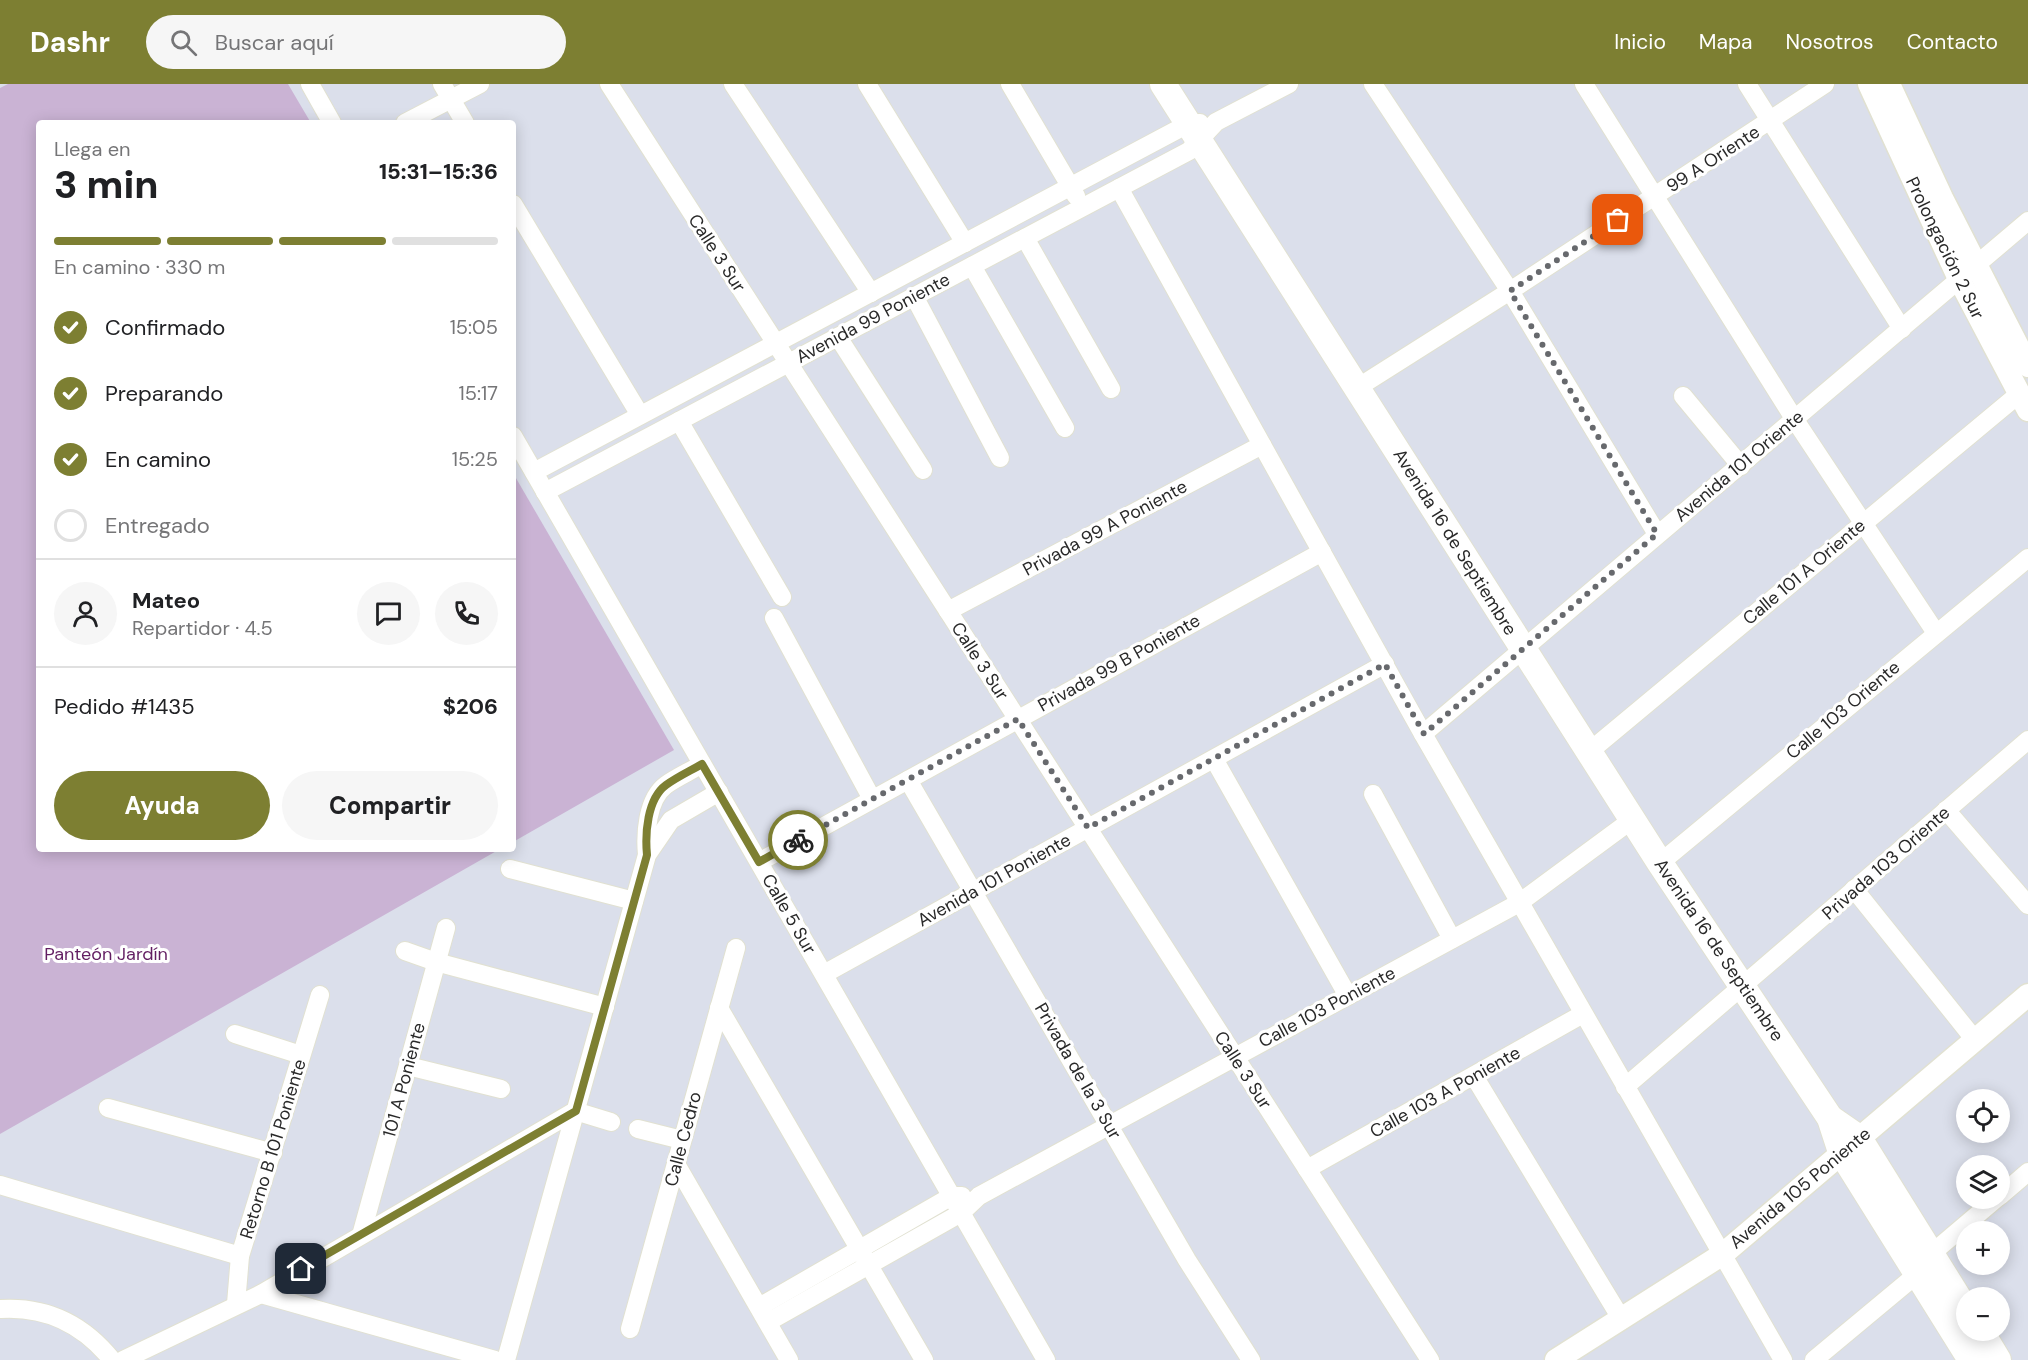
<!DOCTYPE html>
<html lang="es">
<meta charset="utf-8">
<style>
body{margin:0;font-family:"DM Sans",sans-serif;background:#f6f6f6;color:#202124;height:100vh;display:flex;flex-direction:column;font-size:22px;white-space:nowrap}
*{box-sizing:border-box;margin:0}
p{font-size:20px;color:#757577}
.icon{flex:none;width:33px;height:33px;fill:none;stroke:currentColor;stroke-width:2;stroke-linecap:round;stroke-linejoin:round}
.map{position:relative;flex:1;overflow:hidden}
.sheet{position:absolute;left:36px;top:36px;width:480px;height:732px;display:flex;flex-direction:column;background:#fff;border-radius:6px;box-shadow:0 3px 15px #0003}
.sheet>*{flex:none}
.buttons{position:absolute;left:1956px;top:1005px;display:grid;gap:12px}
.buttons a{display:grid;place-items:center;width:54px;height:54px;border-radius:50%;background:#fff;box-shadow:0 3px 15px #0003;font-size:30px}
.pin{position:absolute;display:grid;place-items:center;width:51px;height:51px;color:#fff;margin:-26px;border-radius:12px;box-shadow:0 3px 9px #0006}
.courier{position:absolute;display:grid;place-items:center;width:60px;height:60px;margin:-30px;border:4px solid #7d7f32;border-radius:50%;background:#fff;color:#222;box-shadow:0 2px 8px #0007}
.head em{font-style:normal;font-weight:800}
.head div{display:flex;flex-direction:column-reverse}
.head{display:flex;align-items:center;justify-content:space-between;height:102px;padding:0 18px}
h1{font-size:39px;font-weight:800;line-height:45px}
.bar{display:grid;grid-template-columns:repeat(4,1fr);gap:9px 6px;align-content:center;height:72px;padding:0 18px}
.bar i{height:8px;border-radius:4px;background:#e0e0e0}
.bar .active{background:#7d7f32}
.bar p{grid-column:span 4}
.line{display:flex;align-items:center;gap:15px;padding:0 18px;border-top:2px solid #e0e0e0}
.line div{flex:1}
.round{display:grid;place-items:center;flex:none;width:63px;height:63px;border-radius:32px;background:#f6f6f6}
ol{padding:0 18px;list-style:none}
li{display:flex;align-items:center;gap:18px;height:66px}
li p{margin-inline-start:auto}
li .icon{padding:6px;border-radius:50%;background:#7d7f32;color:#fff;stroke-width:4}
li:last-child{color:#757577}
li i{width:33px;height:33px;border:3px solid #e0e0e0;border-radius:50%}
.button{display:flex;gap:12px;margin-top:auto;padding:12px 18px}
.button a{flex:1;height:69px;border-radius:36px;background:#7d7f32;color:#fff;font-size:24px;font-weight:800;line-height:69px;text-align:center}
.button a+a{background:#f6f6f6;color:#202124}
header{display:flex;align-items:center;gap:36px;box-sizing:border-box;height:84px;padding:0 30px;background:#7d7f32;color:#fff}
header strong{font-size:28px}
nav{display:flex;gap:33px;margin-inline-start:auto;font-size:21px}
.search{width:420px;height:54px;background:#f6f6f6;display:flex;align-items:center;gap:15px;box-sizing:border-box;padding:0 21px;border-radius:33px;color:#757577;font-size:22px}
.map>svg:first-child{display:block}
.cemetery{fill:#cab3d4}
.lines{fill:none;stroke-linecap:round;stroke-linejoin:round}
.minor-casing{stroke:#e1e1d1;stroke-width:20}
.tertiary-casing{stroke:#e1e1d1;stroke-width:25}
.secondary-casing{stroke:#e1e1d1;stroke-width:28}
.minor{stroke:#fff;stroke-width:18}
.tertiary{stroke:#fff;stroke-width:22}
.secondary{stroke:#fff;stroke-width:26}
.done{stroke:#67696d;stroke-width:6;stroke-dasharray:0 10.8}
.route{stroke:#7d7f32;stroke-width:8}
.labels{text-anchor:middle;stroke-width:6;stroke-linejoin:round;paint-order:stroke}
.street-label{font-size:18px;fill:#292929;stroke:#fff}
.park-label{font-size:18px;fill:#621d62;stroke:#fff}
</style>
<header>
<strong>Dashr</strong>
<div class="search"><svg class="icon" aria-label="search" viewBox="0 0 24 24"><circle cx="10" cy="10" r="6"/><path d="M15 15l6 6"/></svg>Buscar aquí</div>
<nav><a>Inicio</a><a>Mapa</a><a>Nosotros</a><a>Contacto</a></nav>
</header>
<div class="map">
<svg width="2028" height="1276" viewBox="0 0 2028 1276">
<rect width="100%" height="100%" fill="#dbdfeb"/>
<g class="cemetery">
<polygon points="8,0 288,0 311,39 39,39 39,765 500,765 0,1050 0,4"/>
<polygon points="513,389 674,666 513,758"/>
</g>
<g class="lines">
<defs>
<g id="minor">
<polyline points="310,0 332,39"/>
<polyline points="442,0 465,39"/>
<polyline points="609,0 1430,1276"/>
<polyline points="733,0 871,209"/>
<polyline points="867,0 965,159"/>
<polyline points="1010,0 1076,112"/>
<polyline points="1373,0 1510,207 1657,450"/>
<polyline points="1584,0 1795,336 1936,549"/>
<polyline points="1747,0 1902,245"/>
<polyline points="405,39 480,0"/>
<polyline points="1119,104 1423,650 1783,1276"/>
<polyline points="513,120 640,331"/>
<polyline points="1025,154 1111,305"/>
<polyline points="972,182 1065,344"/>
<polyline points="914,212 1000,374"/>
<polyline points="838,253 923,386"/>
<polyline points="1357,304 1510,207 1825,0"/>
<polyline points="1683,312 1741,382"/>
<polyline points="679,337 782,513"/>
<polyline points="513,352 1046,1276"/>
<polyline points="534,388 1188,40 1200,39"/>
<polyline points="545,408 1189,67 1216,38 1289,0"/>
<polyline points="948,527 1262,361"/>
<polyline points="774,534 872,715"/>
<polyline points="1423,650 2028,137"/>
<polyline points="1590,667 2019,310"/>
<polyline points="1214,675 1348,912"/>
<polyline points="908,696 1187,1176 1251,1276"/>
<polyline points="1373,710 1452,855"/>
<polyline points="1946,726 2028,821"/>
<path d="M647,771C645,750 647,715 666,701C677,693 691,687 702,680"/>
<polyline points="759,778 1322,468"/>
<polyline points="1660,779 2028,474"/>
<polyline points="510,785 634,817"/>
<polyline points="1854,805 1975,956"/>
<polyline points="405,867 436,878 605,923"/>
<polyline points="824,890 1385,580"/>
<polyline points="719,924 924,1276"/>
<polyline points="235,950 301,971"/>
<polyline points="408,982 501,1005"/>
<polyline points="1474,992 1622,1236"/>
<polyline points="1625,1003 2028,656"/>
<polyline points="108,1024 273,1069"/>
<polyline points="638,1045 682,1056"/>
<polyline points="676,1080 789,1276"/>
<polyline points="1307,1085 1583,930"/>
<polyline points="0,1101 240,1172"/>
<polyline points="2000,1112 2028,1088"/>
<polyline points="362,1148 446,844"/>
<polyline points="1931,1170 1997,1114"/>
<polyline points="261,1210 495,1276"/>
<polyline points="236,1220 240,1172 320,911"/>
<polyline points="759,1223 952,1112 962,1112"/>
<path d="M0,1225C47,1222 83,1240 112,1276"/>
<polyline points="768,1238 961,1129 979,1112 1519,819 1633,735"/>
<polyline points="630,1245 736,864"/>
<polyline points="123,1276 261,1210 575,1027 611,1038"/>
<polyline points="506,1276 647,771 671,736 719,708"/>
<polyline points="1814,1276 1916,1191"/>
</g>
<g id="tertiary">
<polyline points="1869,0 1959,195 2028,326"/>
<polyline points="1889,0 1942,114 2028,282"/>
<polyline points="1556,1276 1723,1170 2028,911"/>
</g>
<g id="secondary">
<polyline points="1163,0 1660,779 1830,1034 1841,1068 1971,1276"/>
<polyline points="1830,1034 1859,1054 1966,1226"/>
<polyline points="1980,1246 1998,1276"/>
</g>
</defs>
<use href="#minor" class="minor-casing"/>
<use href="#tertiary" class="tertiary-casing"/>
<use href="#secondary" class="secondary-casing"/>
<use href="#minor" class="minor"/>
<use href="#tertiary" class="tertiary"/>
<use href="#secondary" class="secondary"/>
</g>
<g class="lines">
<polyline class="done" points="798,756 1018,635 1088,744 1385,580 1424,650 1657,450 1510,207 1618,136"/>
<path class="route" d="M301,1185L576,1027L647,771C645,750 647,715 666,701C677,693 690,687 702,680L759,778L798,756"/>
</g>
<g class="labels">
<g class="street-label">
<text transform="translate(1713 75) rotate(-33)" y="6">99 A Oriente</text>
<text transform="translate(1945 164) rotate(64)" y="6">Prolongación 2 Sur</text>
<text transform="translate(717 169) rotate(57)" y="6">Calle 3 Sur</text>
<text transform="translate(873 234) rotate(-28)" y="6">Avenida 99 Poniente</text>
<text transform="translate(1739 382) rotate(-40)" y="6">Avenida 101 Oriente</text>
<text transform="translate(1105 444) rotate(-28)" y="6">Privada 99 A Poniente</text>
<text transform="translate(1455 458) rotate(58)" y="6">Avenida 16 de Septiembre</text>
<text transform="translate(1804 488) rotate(-40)" y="6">Calle 101 A Oriente</text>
<text transform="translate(980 577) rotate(57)" y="6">Calle 3 Sur</text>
<text transform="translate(1119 579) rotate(-29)" y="6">Privada 99 B Poniente</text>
<text transform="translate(1843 626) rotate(-40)" y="6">Calle 103 Oriente</text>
<text transform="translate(1886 779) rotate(-41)" y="6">Privada 103 Oriente</text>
<text transform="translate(994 796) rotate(-29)" y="6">Avenida 101 Poniente</text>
<text transform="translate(789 830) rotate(60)" y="6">Calle 5 Sur</text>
<text transform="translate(1719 866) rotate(56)" y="6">Avenida 16 de Septiembre</text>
<text transform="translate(1327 923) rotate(-28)" y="6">Calle 103 Poniente</text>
<text transform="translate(1243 986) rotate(57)" y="6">Calle 3 Sur</text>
<text transform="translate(1078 987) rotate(60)" y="6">Privada de la 3 Sur</text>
<text transform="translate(404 996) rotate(-75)" y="6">101 A Poniente</text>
<text transform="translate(1445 1008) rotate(-29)" y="6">Calle 103 A Poniente</text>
<text transform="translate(683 1055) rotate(-75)" y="6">Calle Cedro</text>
<text transform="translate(273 1065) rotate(-73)" y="6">Retorno B 101 Poniente</text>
<text transform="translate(1800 1104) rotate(-40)" y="6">Avenida 105 Poniente</text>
</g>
<g class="park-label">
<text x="106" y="876">Panteón Jardín</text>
</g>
</g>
</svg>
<div class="buttons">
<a><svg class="icon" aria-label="locate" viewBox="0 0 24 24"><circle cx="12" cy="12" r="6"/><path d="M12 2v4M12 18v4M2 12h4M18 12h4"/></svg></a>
<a><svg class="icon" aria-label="layers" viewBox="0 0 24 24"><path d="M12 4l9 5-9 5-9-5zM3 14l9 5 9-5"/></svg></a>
<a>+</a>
<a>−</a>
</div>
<div class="pin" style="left:1618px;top:136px;background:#ea580c"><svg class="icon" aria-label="bag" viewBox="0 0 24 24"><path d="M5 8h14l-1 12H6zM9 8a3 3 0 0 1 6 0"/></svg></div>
<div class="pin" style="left:301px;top:1185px;background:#1f2937"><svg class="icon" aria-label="home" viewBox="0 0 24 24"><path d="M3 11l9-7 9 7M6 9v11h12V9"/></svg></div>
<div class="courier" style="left:798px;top:756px"><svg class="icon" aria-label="bike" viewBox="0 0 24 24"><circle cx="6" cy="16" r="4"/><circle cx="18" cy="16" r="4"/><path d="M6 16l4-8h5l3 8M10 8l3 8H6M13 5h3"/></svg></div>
<section class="sheet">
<div class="head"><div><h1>3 min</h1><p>Llega en</p></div><em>15:31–15:36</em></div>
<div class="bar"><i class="active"></i><i class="active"></i><i class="active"></i><i></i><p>En camino · 330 m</p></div>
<ol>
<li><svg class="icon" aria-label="check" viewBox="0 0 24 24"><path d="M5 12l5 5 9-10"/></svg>Confirmado<p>15:05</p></li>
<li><svg class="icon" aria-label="check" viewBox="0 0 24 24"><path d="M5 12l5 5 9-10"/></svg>Preparando<p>15:17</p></li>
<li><svg class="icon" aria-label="check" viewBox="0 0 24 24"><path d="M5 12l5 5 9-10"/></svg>En camino<p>15:25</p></li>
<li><i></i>Entregado</li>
</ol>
<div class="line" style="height:108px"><a class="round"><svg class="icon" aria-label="person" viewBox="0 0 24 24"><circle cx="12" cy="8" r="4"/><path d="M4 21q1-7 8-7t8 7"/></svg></a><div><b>Mateo</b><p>Repartidor · 4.5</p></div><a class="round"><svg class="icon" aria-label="chat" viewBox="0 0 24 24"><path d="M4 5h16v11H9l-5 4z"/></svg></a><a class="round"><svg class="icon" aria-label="phone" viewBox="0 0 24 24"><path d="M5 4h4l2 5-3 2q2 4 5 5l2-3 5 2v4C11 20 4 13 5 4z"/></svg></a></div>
<div class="line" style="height:78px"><div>Pedido #1435</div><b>$206</b></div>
<div class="button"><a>Ayuda</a><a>Compartir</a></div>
</section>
</div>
